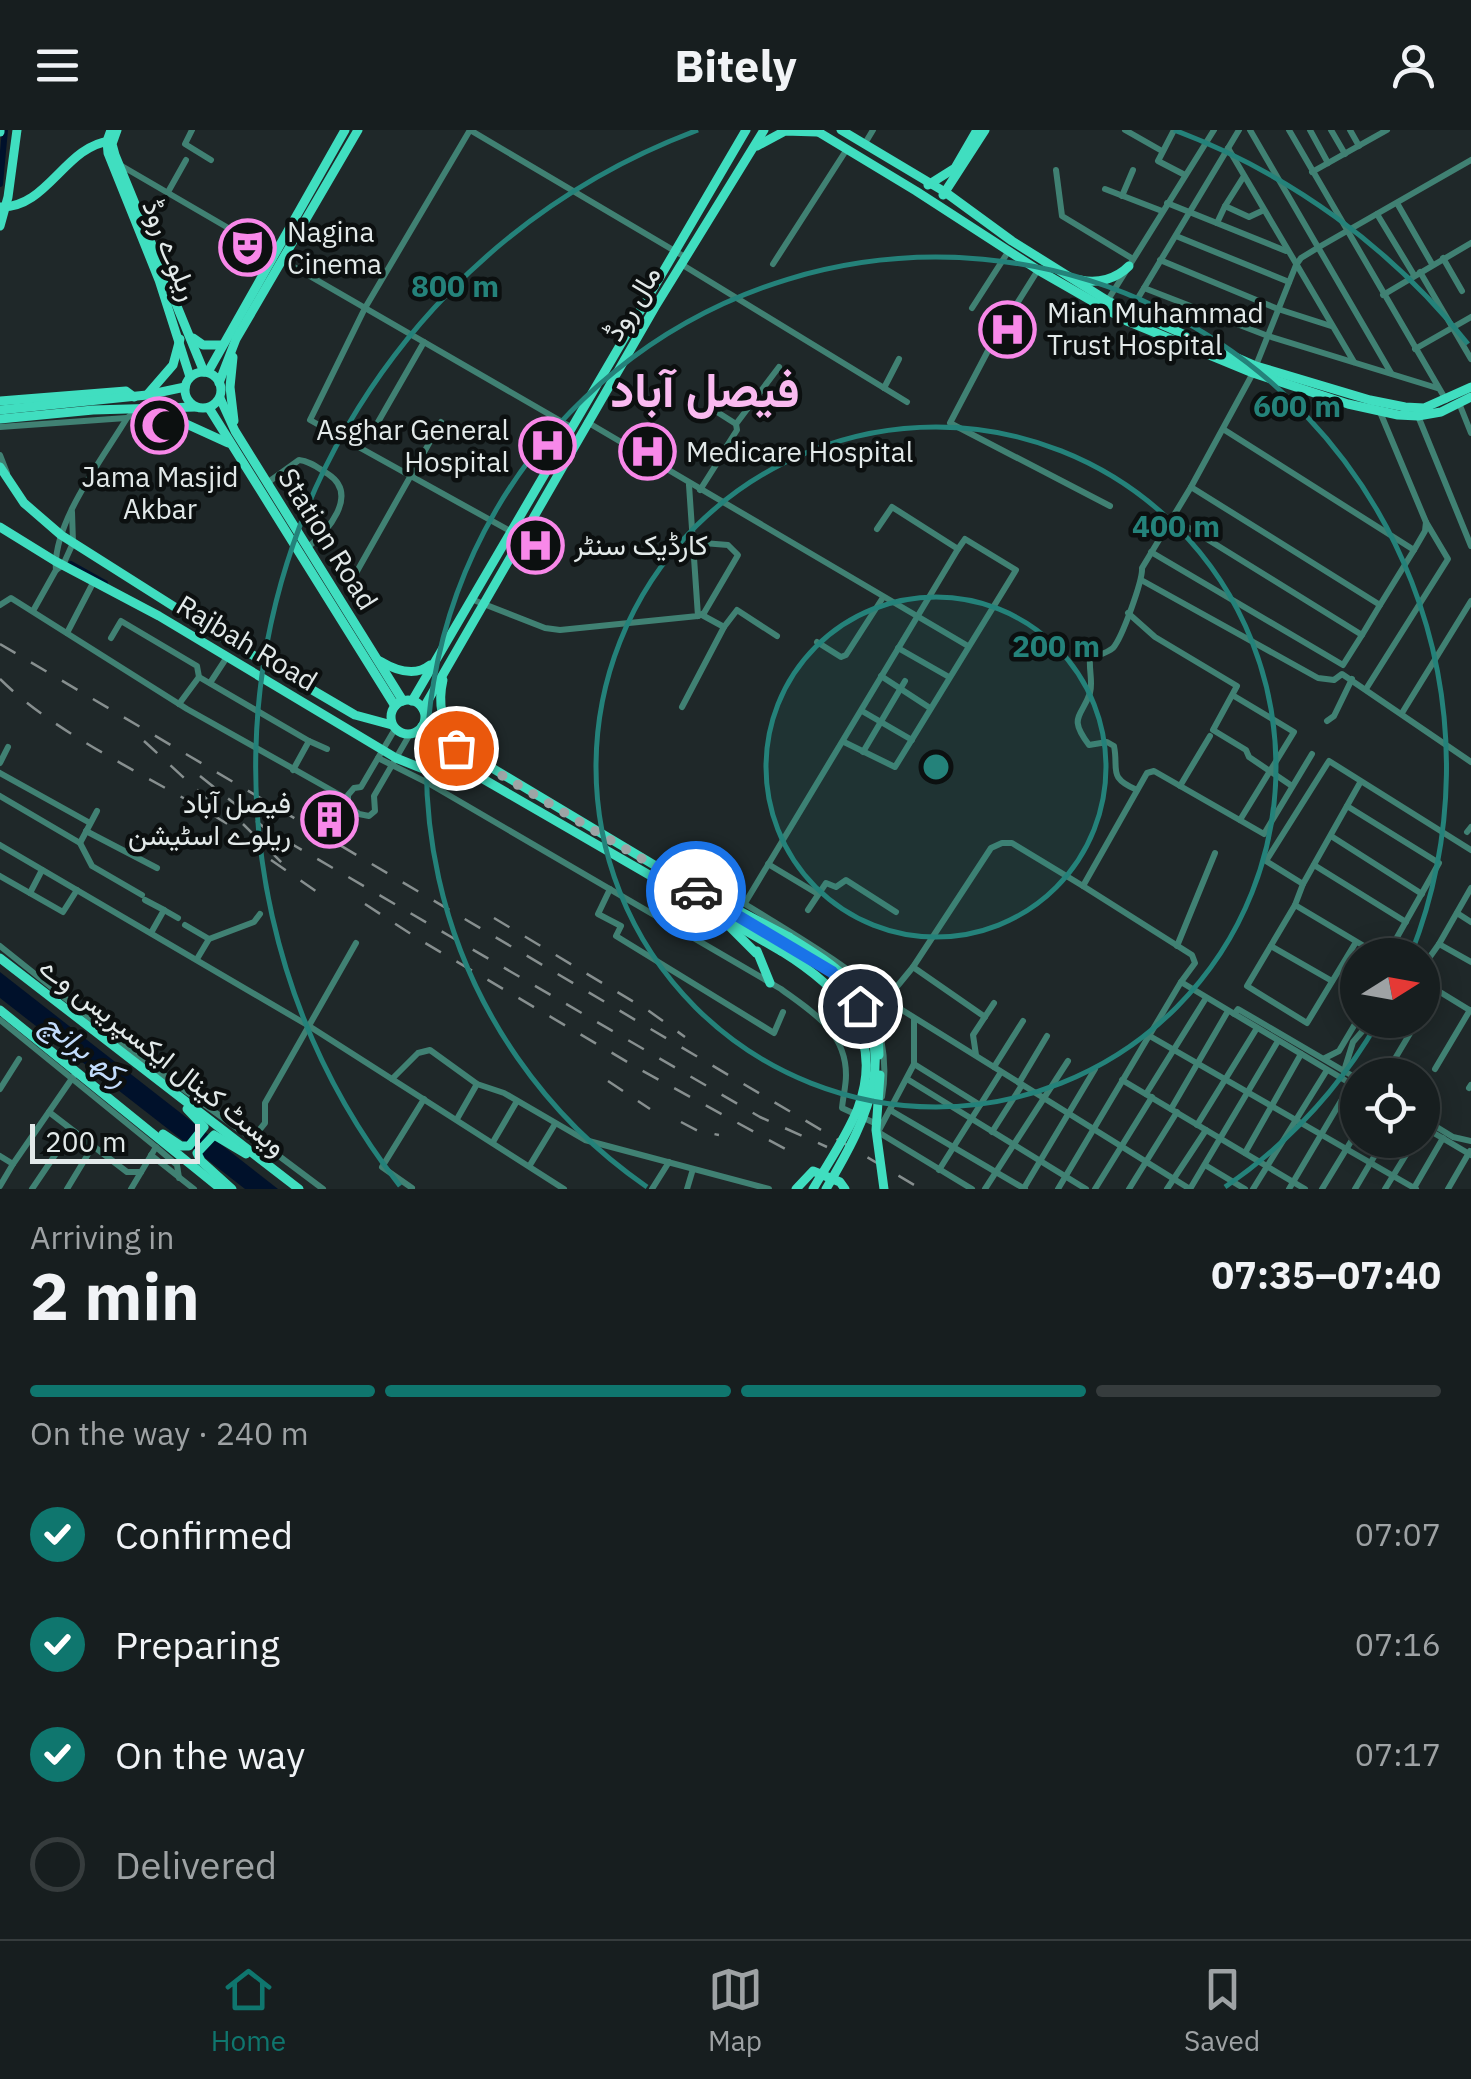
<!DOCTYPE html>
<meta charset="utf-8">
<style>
body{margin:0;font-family:"IBM Plex Sans",Vazirmatn,sans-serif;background:#202728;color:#f1f3f6;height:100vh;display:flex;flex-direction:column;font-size:38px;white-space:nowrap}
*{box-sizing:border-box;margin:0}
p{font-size:32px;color:#9ea2a4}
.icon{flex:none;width:55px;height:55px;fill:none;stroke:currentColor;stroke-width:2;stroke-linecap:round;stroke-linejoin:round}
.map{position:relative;height:1059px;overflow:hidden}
.side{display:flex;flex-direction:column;background:#171e1f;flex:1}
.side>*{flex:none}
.needle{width:65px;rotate:79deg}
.fabs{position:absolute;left:1340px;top:808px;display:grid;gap:20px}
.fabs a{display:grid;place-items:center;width:100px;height:100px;border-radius:50%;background:#171e1f;box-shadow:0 5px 25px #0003,0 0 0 2px #363c3d;font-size:50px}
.scale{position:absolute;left:30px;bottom:25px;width:170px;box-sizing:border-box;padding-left:10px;border:5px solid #e2e9e9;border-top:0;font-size:28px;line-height:35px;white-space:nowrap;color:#e2e9e9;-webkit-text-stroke:8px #0c1010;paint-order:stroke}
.pin{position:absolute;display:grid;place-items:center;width:85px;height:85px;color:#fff;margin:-42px;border:5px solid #fff;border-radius:50%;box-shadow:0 2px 10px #0007}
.courier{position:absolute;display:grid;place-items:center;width:100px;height:100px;margin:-50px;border:8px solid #1a73e8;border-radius:50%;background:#fff;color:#222;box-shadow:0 2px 12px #0007}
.head em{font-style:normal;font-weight:700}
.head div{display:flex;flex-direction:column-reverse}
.head{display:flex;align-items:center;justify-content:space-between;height:170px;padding:0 30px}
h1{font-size:65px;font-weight:700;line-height:75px}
.bar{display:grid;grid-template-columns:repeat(4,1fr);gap:15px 10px;align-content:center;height:120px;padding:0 30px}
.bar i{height:12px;border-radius:8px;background:#363c3d}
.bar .selected{background:#0f766e}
.bar p{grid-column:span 4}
ol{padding:0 30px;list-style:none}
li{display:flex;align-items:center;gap:30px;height:110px}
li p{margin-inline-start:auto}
li .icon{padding:10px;border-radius:50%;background:#0f766e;color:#fff;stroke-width:4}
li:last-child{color:#9ea2a4}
li i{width:55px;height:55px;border:5px solid #363c3d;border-radius:50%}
header{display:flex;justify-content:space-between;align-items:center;height:130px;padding:0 30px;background:#171e1f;font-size:45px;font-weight:700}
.tabs{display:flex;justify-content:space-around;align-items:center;height:140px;border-top:2px solid #363c3d;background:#171e1f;font-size:28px;color:#9ea2a4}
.tabs a{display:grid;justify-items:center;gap:5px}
.tabs .selected{color:#0f766e}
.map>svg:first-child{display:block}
.water{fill:#00112b}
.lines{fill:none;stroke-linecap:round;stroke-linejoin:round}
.canal{stroke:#00112b;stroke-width:6}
.minor{stroke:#408173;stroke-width:6}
.major{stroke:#40dec0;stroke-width:9}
.rail{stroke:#878f8f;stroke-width:2.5;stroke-dasharray:18 18;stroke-linecap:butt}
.major-bridge{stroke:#40dec0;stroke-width:9}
.done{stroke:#9ea5a6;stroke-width:10;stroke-dasharray:0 18}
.route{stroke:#1a73e8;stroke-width:12}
.ring{fill:none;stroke:#24827a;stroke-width:5}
.labels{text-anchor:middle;stroke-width:9;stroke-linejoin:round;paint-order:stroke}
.poi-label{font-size:28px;fill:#e2e9e9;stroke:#0c1010;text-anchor:start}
.street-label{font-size:28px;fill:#e2e9e9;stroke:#0c1010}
.water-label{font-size:30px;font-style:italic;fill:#c3dcfc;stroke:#0c1010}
.town-label{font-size:48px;font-weight:bold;fill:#fabaf0;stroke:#0c1010}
.centre{fill:#24827a;stroke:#0c1010;stroke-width:5}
.ring-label{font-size:30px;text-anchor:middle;font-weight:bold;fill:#24827a;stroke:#0c1010;stroke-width:9;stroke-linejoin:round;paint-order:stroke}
</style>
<header><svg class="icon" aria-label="menu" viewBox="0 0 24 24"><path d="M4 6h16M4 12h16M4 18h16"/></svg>Bitely<svg class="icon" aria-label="person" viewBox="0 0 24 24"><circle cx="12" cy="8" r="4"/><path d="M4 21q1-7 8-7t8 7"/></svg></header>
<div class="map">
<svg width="1471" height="1059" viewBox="0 0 1471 1059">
<rect width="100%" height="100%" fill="#1f2829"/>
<polygon class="water" points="0,842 278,1059 245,1059 0,868"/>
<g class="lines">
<g class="canal">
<polyline points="0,54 5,0"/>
<polyline points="71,434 105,453"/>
</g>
<g class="minor">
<polyline points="192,0 185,14 211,30"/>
<polyline points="470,0 365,178 310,290 510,401"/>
<polyline points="470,0 685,127"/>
<polyline points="1125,0 1162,21"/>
<polyline points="1174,0 1158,31 1185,45"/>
<polyline points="1250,0 1391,243"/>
<polyline points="1289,0 1446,270"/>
<polyline points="1310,0 1328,33"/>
<polyline points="1331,0 1345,24"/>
<polyline points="1350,0 1359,16"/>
<polyline points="864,15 873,0"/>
<polyline points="1228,18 1354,232"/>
<polyline points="120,35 273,124"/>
<polyline points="1056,40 1062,86 1133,129"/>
<polyline points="1312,42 1387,0"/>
<polyline points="1105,59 1162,81"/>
<polyline points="168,62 186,30"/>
<polyline points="1122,66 1133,40"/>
<polyline points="1167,73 1286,121"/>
<polyline points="1397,73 1432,134"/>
<polyline points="1225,76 1244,46"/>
<polyline points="1377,84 1414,145"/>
<polyline points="1217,93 1225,76 1249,87 1264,80"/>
<polyline points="1176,106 1289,152"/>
<polyline points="1443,128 1462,161"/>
<polyline points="282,130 571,297"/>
<polyline points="1160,130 1278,179 1331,196"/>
<polyline points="681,134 907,272"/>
<polyline points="773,134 847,19"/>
<polyline points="1038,140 991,215 950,293 1110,376"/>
<polyline points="1420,142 1471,229"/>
<polyline points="1144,158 1268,206 1437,258"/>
<polyline points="1383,165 1471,113"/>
<polyline points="1106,173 1214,0"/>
<polyline points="972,178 1008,122"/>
<polyline points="1129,183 1239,0"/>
<polyline points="1415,219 1471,187"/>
<polyline points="884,258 899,229"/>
<polyline points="717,270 714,280 736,294"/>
<polyline points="1459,273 1471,303"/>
<polyline points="1380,282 1426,392 1425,401 1414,420"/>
<polyline points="1418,286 1471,416"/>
<polyline points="587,292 968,516"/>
<polyline points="0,297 126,288"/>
<polyline points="370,306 424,212"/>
<polyline points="0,325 7,343"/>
<polyline points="721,325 737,300 736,294 779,237"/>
<path d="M267,353L299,330C310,331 318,338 328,344C360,365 327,402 307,418"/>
<polyline points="1191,357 1380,475 1414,420 1223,299"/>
<polyline points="700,360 719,330"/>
<polyline points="1173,388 1362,505 1380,475"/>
<polyline points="691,412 728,415 738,425 704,483 698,486"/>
<polyline points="1151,422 1343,535 1362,505"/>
<path d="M56,440C52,394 103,328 127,288L137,280"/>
<polyline points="1143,451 1318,548 1334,550 1342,544 1471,632"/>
<polyline points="347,459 441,292"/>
<polyline points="471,469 545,498 560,500 698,486 689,355"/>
<polyline points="0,475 11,468 187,579 347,669"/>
<polyline points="33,481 56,440 63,435 73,413 72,382"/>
<polyline points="1128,483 1155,507 1237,556 1213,600 1246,620 1249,627 1292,656"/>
<polyline points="724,497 737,480 777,506"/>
<polyline points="67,503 94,451"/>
<polyline points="111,508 121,491 197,536 199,547 309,611 293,640"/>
<polyline points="817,512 841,527 846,525 882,469"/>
<polyline points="898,518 949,547"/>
<polyline points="881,546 930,578"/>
<polyline points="210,553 227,527"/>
<polyline points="1366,559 1448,429 1426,392"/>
<polyline points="1234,566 1294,602 1240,690"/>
<polyline points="179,574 199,547"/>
<polyline points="682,577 724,497 702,485"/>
<polyline points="862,581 912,610"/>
<polyline points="1402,583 1471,471"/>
<polyline points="1327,591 1334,586 1352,549"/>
<polyline points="395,599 361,657 354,658 348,665 348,676 359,684 369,686 375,681 374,666 410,604"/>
<polyline points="309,611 327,619"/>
<polyline points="844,612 895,637 1016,440 965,409 958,419"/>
<polyline points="863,622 905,551"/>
<path d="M378,628L428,653L781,859C812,882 846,901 846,945C846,956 843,967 842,978L879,995"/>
<polyline points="0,633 8,617"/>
<polyline points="0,643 90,693"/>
<polyline points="1361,651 1303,754 1266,731 1329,631 1471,720"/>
<polyline points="1180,656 1210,606"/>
<path d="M1137,660C1107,647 1119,640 1114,616L1107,612L1089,615C1068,587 1081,588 1090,563C1093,553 1089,540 1090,529C1096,526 1107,523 1113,518C1122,508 1143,450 1142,438L1191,357L1253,243L1296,135L1301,128L1319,117L1471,30"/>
<polyline points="0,666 80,713 92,736 142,765"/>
<polyline points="1347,676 1439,733 1387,825"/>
<polyline points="86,701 157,738"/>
<polyline points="1467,702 1471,697"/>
<polyline points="1331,706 1422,764"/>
<polyline points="80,713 97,681"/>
<polyline points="0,715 309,896 564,1059"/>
<polyline points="768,734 818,764"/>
<polyline points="1314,735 1406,792"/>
<polyline points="0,746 63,782 77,760"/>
<polyline points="1303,754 1295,775 1379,825"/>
<path d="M692,755C725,758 749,777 776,793C815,817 852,840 886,870L913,837L991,718L1002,713H1012L1083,756"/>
<polyline points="1471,758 1439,814 1471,832"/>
<polyline points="610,759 598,784 621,796 616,806 774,903 783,882"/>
<polyline points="30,763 42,740"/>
<polyline points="145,770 164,780 151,803"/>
<polyline points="745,773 958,419 892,377 877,399"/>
<polyline points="1295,775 1247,856 1307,893 1356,812"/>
<polyline points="164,780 178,788"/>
<polyline points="808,780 826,753 836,757 846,750 896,782"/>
<polyline points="1457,783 1471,792"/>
<polyline points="185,795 209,809"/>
<polyline points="0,816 136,925 252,1009"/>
<polyline points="1177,816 1215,723"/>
<polyline points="1271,816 1332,851"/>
<polyline points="197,829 209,809 254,792 260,784"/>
<polyline points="913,837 985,887"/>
<polyline points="1422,838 1439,814"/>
<polyline points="1422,851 1471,881"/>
<polyline points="1181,852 1195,833 1192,825 1083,756 1147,643 1154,641 1264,704 1312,624"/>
<polyline points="875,880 886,870 1190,1059"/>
<polyline points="1422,882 1436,859"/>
<polyline points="1234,884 1238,879 1344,941"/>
<polyline points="914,889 914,934 878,1002 972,1059"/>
<polyline points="0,890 156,1017 177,1035 179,1048"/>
<polyline points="1148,905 1416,1059"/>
<polyline points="976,925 973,905 994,873"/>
<polyline points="1325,928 1339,921 1358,889"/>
<polyline points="914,934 980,975"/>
<polyline points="994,937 1023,891"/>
<polyline points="1435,939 1470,880"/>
<polyline points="1387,942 1418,890"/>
<polyline points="392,949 418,923 430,920 477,954 504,963 585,1010 769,1059"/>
<polyline points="907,949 1086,1059"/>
<polyline points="1358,949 1344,941 1353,912 1372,890"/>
<polyline points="1122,950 1305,1059"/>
<polyline points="1019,953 1047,906"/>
<polyline points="1469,958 1471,955"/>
<polyline points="0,959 19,929"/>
<polyline points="1146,964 1206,868"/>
<path d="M882,967C890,924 877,890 863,850L896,858"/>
<polyline points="1171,979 1228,881"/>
<polyline points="890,980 1025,1059"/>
<polyline points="49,982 127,1042 141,1042"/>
<polyline points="1422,988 1453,1007 1471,1011"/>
<polyline points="457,989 477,954"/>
<polyline points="1197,995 1257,898"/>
<polyline points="1422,996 1471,1025"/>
<polyline points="992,1002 1022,955"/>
<polyline points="493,1012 517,971"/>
<polyline points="1245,1023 1301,924"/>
<polyline points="151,1025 194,1059"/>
<polyline points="0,1026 13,1034 73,947"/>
<polyline points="530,1035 555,994"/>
<polyline points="1205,1035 1245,1059"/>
<polyline points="939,1040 1001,942"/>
<polyline points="0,1056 13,1034"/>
<polyline points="412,1058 382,1037 424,969"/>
<polyline points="1024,1058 1095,939"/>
<polyline points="1414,1058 1443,1008"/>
<polyline points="32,1059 72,1000"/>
<polyline points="67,1059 93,1016"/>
<polyline points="131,1059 156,1017"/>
<polyline points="323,1059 259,1011 252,1009 265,993 265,973 356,813"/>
<polyline points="652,1059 669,1032"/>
<polyline points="687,1059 693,1039"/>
<polyline points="985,1059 1068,931"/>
<polyline points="1058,1059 1181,852 1358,958"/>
<polyline points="1095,1059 1152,967"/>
<polyline points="1129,1059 1177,982"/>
<polyline points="1167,1059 1206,1000"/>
<polyline points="1190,1059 1278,911"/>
<polyline points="1253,1059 1327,940"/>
<polyline points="1289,1059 1351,954"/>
<polyline points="1322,1059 1358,1000"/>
<polyline points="1355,1059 1384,1010"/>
<polyline points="1385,1059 1415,1010"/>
<polyline points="1448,1059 1470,1021"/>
</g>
<g class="major">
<polyline points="111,0 107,11 108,23 159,150 190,247"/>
<polyline points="117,0 112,14 115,25 204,242"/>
<polyline points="815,0 916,61 1038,140 1127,191 1253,243 1348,274 1398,285 1418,286 1441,282 1471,267"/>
<polyline points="841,0 945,62 1012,111 1108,171 1256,236 1370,270 1405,277 1424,278 1471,257"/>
<polyline points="0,2 0,0"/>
<polyline points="757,16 785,1 817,2"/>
<polyline points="928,55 955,38 977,0"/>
<polyline points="943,65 985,0"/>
<path d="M0,77C47,79 65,16 110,11"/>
<polyline points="0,96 8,67 17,0"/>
<path d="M1080,150C1098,154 1116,149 1129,136"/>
<polyline points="193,208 203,215 220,215"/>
<polyline points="233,227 230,257 234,291"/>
<circle cx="203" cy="260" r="18"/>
<polyline points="208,242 345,0"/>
<polyline points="219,253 236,209 358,0"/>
<polyline points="147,265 173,235 180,209"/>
<polyline points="220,268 235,301 403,571"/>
<polyline points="0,271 126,261 134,267"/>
<polyline points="209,278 395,576"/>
<polyline points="0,280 147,265 185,257"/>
<polyline points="160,282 228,313"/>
<polyline points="0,289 93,280 196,277"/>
<polyline points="0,337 24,373 61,405 222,507 355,585 392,595"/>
<polyline points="0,397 55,431 159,486 396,628 426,640 478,646"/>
<path d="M380,531C395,540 415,547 430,535"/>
<path d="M443,550C437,575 443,593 455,616"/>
<circle cx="408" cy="587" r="17"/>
<polyline points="412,571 746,0"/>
<polyline points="423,579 655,177 764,0"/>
<polyline points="422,596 786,814"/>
<polyline points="417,602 425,612 478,646 781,821"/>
<polyline points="726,774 789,807"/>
<polyline points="720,787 756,823"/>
<polyline points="757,821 770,853"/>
<polyline points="0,828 299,1059"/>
<polyline points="0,880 221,1059"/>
<polyline points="163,1004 181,1016 189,1016 204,997 187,979"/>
<polyline points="232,1059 201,1031 197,1023 214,1005 246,1024"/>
<polyline points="796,1059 813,1041 840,1052 845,1059"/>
</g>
<g class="rail">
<polyline points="0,514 921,1059"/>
<path d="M0,549C58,607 158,650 229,695"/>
<polyline points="144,611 207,669"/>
<polyline points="200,646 266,699 760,987 827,1017"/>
<polyline points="243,694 285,736"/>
<polyline points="271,730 320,764"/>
<polyline points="365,774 420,810 641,940 789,1021"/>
<polyline points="494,788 649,881 685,907"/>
<polyline points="608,951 650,979"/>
<polyline points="681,992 698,1001 719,1005"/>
</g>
<g class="major-bridge">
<path d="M789,807C836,836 879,862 879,925"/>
<path d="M786,814C801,823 820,831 832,843C909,911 868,988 826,1059"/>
<path d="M781,821C839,857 886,902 858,978C847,1006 828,1033 813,1059"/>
<polyline points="880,945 876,1000 884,1059"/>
</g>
</g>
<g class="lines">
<polyline class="done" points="456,618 696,761"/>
<polyline class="route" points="696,761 832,842 860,876"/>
</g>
<circle cx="936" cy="637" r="170" fill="#24827a" fill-opacity=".12"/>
<g class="ring">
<circle cx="936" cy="637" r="170"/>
<circle cx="936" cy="637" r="340"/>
<path d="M1378 892A510 510 0 0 1 1225 1057M647 1057A510 510 0 1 1 1411 824"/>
<path d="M400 1056A680 680 0 0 1 698 0M1174 0A680 680 0 0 1 1468 214"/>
</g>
<defs>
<symbol id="theatre-ring" viewBox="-11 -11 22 22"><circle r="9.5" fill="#0c1010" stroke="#f888e9" stroke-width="1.5"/><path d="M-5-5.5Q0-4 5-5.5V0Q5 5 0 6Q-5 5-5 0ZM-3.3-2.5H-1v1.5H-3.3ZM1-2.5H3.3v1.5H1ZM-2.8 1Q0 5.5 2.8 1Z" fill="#f888e9"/></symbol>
<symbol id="hospital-ring" viewBox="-11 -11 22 22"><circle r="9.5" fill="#0c1010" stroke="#f888e9" stroke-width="1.5"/><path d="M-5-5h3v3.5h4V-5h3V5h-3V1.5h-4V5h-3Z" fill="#f888e9"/></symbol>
<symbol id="mosque-ring" viewBox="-11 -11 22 22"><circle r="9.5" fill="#0c1010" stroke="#f888e9" stroke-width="1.5"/><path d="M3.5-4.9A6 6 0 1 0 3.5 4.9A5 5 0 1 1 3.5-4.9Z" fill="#f888e9"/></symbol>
<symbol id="building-ring" viewBox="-11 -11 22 22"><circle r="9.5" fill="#0c1010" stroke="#f888e9" stroke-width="1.5"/><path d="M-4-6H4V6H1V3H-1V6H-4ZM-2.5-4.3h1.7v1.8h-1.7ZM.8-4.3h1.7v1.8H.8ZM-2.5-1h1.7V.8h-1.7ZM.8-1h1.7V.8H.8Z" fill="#f888e9"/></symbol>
</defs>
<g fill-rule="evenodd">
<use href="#theatre-ring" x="216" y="86" width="63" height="63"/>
<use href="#hospital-ring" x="976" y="168" width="63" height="63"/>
<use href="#mosque-ring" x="128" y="264" width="63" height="63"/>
<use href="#hospital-ring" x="516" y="284" width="63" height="63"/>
<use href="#hospital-ring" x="616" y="290" width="63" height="63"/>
<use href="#hospital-ring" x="504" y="384" width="63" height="63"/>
<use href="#building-ring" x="298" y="658" width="63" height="63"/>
</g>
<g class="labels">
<g class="poi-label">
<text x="287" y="112">Nagina<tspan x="287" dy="32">Cinema</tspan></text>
<text x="1047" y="193">Mian Muhammad<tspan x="1047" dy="32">Trust Hospital</tspan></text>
<text x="509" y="310" text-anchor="end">Asghar General<tspan x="509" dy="32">Hospital</tspan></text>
<text x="686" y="332">Medicare Hospital</text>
<text x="160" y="357" text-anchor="middle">Jama Masjid<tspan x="160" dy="32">Akbar</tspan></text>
<text x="574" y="425">کارڈیک سنٹر</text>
<text x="291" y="683" text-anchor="end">فیصل آباد<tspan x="291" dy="32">ریلوے اسٹیشن</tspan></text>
</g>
<g class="street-label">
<text transform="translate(171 120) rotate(68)" y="10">ریلوے روڈ</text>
<text transform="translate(632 173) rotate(-59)" y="10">مال روڈ</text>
<text transform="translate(328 409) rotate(58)" y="10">Station Road</text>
<text transform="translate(247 513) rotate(31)" y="10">Rajbah Road</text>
<text transform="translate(163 926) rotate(38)" y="10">ویسٹ کینال ایکسپریس وے</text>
</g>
<g class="water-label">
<text transform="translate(85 920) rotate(38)" y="10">رکھ برانچ</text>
</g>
<g class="town-label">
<text x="705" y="277">فیصل آباد</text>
</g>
</g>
<circle cx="936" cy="637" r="15" class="centre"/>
<g class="ring-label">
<text x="455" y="167">800 m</text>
<text x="1297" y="287">600 m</text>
<text x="1176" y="407">400 m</text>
<text x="1056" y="527">200 m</text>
</g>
</svg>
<div class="fabs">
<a><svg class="needle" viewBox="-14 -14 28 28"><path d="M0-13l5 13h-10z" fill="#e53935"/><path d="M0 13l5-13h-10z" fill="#9ea2a4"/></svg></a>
<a><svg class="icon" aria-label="locate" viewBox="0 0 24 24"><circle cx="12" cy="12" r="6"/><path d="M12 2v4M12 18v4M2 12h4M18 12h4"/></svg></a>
</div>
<div class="scale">200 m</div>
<div class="pin" style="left:456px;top:618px;background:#ea580c"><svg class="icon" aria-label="bag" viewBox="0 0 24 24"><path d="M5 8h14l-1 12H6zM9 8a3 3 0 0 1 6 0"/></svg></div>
<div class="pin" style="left:860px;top:876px;background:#1f2937"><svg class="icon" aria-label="home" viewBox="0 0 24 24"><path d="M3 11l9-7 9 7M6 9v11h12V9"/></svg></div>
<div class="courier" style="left:696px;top:761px"><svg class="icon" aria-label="car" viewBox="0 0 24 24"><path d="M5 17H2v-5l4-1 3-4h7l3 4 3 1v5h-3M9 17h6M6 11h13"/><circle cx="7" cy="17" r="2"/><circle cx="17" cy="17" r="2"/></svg></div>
</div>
<section class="side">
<div class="head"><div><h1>2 min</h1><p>Arriving in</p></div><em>07:35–07:40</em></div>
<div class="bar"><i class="selected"></i><i class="selected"></i><i class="selected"></i><i></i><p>On the way · 240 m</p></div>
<ol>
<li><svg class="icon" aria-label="check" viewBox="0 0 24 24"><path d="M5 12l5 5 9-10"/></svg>Confirmed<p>07:07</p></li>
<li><svg class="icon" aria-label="check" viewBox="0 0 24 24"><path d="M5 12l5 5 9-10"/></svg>Preparing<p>07:16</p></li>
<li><svg class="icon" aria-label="check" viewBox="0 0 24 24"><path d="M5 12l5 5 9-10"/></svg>On the way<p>07:17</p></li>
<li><i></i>Delivered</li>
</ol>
</section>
<nav class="tabs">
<a class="selected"><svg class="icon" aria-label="home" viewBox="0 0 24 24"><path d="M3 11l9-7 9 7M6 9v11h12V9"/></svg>Home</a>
<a><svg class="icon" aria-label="map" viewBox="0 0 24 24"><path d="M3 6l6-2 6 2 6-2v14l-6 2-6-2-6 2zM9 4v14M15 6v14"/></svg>Map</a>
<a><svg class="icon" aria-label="saved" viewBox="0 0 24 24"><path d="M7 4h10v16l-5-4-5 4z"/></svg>Saved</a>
</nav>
